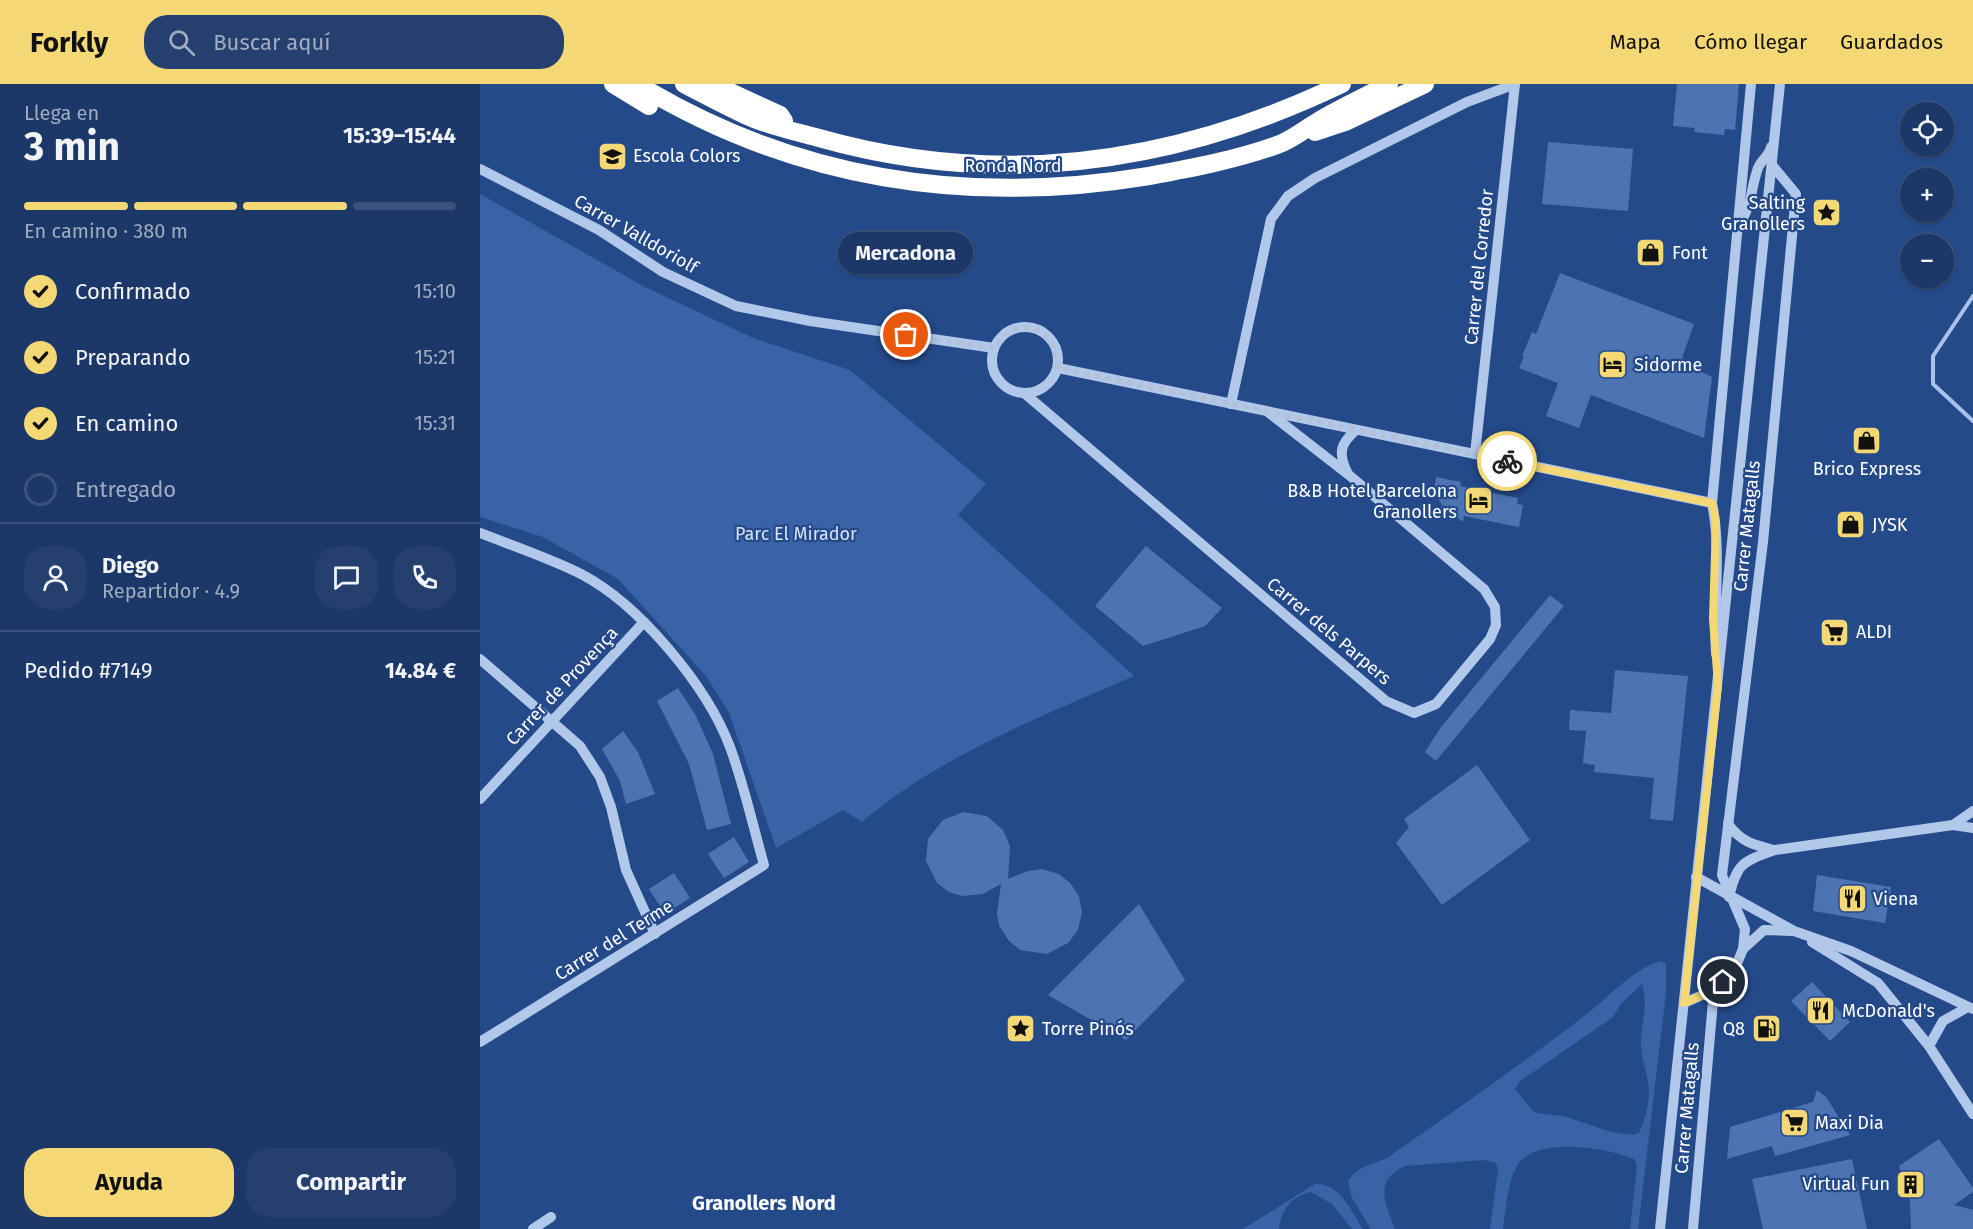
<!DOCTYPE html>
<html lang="es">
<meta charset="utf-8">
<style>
body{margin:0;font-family:"Fira Sans",sans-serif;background:#253f6e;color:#f1f3f6;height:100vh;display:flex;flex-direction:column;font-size:22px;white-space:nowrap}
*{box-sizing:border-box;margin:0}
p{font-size:20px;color:#a0acc0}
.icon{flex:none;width:33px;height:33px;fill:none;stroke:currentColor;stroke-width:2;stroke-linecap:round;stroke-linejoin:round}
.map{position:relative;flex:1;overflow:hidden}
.drawer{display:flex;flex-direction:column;background:#1c3868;width:480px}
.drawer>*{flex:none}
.fabs{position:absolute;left:1420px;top:18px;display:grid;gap:12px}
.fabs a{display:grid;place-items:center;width:54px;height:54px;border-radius:50%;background:#1c3868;box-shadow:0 2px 4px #0004,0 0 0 2px #3a527c;font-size:30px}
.pin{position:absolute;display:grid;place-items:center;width:51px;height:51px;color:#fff;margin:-26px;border:3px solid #fff;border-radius:50%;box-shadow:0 2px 6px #0007}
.courier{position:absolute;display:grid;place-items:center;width:60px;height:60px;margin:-30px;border:4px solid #f4d876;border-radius:50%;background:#fff;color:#222;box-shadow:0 2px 8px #0007}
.bubble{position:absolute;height:42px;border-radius:21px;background:#1c3868;box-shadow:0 2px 4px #0004,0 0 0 2px #3a527c;font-size:20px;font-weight:700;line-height:42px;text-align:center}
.headline em{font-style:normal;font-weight:700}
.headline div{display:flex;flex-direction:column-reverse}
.headline{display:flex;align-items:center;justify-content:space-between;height:102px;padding:0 24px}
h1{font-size:39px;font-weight:700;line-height:45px}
.bar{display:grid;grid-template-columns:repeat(4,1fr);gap:9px 6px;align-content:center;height:72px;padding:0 24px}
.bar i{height:8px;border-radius:4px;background:#3a527c}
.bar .selected{background:#f4d876}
.bar p{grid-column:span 4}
.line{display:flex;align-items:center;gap:15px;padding:0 24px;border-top:2px solid #3a527c}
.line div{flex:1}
.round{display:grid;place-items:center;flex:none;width:63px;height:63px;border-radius:24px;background:#253f6e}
ol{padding:0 24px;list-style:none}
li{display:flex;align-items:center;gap:18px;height:66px}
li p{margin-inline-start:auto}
li .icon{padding:6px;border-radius:50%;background:#f4d876;color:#111;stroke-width:4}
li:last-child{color:#a0acc0}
li i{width:33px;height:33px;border:3px solid #3a527c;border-radius:50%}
.button{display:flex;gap:12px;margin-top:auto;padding:12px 24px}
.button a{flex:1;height:69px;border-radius:24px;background:#f4d876;color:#111;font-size:24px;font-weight:700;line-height:69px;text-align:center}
.button a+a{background:#253f6e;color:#f1f3f6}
header{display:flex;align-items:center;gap:36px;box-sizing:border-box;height:84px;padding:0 30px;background:#f4d876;color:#111}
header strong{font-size:28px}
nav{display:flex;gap:33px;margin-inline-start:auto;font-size:21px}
.search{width:420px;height:54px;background:#253f6e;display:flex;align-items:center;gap:15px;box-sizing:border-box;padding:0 21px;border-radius:24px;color:#a0acc0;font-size:22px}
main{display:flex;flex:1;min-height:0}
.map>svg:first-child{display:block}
.green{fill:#3963a7;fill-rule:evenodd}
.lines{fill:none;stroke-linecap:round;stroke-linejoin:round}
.stream{stroke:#a7c2eb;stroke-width:4}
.building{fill:#4d73b2}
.minor{stroke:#b2c8ea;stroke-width:10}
.highway{stroke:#fff;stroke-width:18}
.done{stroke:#b3c0d6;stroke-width:6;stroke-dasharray:0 10.8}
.route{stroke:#f4d876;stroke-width:8}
.labels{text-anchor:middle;stroke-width:4.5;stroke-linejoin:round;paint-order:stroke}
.poi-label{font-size:18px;fill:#fff;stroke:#254a8a;text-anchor:start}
.street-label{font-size:18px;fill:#fff;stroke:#254a8a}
.park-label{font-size:18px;fill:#d7e3f8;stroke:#254a8a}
.neighbourhood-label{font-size:20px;font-weight:bold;fill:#fff;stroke:#254a8a}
</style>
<header>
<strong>Forkly</strong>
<div class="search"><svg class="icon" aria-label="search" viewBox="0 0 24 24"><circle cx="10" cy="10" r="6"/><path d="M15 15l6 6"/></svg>Buscar aquí</div>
<nav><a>Mapa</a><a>Cómo llegar</a><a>Guardados</a></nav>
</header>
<main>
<section class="drawer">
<div class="headline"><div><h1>3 min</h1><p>Llega en</p></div><em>15:39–15:44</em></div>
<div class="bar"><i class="selected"></i><i class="selected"></i><i class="selected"></i><i></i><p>En camino · 380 m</p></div>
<ol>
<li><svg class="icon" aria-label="check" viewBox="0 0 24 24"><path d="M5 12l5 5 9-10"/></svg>Confirmado<p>15:10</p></li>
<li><svg class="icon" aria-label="check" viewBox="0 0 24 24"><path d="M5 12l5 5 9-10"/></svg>Preparando<p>15:21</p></li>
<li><svg class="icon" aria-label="check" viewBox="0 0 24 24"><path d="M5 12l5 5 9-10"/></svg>En camino<p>15:31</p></li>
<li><i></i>Entregado</li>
</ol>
<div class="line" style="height:108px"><a class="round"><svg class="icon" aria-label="person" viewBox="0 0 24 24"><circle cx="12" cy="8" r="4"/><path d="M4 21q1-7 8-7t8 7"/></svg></a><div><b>Diego</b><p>Repartidor · 4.9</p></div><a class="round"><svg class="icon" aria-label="chat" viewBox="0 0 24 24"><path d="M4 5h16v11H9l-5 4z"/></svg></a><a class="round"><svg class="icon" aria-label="phone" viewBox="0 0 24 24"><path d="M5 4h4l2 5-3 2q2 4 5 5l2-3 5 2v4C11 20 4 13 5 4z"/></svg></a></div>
<div class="line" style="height:78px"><div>Pedido #7149</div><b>14.84 €</b></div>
<div class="button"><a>Ayuda</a><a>Compartir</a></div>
</section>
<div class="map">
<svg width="1493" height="1145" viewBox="0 0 1493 1145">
<rect width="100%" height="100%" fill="#254a8a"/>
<g class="green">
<path d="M0,110L165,203L273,254L370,286L506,400L478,431L654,592C560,633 461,671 382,738L363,726L296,764L249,629L226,592L138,495L63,453L0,433Z"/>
<path d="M1180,877L1186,879V908L1158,1145H1150L1157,1083L1154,1075C1128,1064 1055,1051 1037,1082C1027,1099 1026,1126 1023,1145H1010L1018,1085L1016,1079L1004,1076L925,1082C892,1097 906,1120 915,1145H891L872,1114L868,1097C877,1083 892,1080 907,1074C973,1028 1039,982 1103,933C1127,915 1151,886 1180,877ZM1162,900C1169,925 1161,937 1161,961C1161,973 1166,986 1168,998C1171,1013 1166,1035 1159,1049C1142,1056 1100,1036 1082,1032C1072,1030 1063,1031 1054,1028L1035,1005L1039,998L1133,933L1141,920Z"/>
<path d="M835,1100C860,1099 871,1127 883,1145H872L852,1120L831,1108C812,1112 801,1126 799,1145H763Z"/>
</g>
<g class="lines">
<polyline class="stream" points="1493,212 1453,272 1453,300 1493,337"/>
</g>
<g class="building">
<polygon points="1197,0 1259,0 1255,46 1245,45 1244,51 1214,48 1215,44 1193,42"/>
<polygon points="1068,58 1153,65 1148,127 1062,120"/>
<polygon points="1080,189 1214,240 1202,274 1221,283 1220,287 1232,293 1224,354 1111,311 1099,344 1066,332 1078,299 1039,284 1044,273 1042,272 1052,248 1056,250"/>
<polygon points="956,393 981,398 980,402 1038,414 1037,420 1043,421 1039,443 984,432 983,438 973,430 960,427 962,421 954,408"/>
<polygon points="666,462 742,524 725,542 663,562 615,522"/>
<polygon points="1070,511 1084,522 956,677 945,668 961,643"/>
<polygon points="1135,586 1208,592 1193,737 1170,735 1174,694 1114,688 1115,681 1103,679 1106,647 1089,646 1090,626 1131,629"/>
<polygon points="198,604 216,632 233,670 251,740 227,746 209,680 177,617"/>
<polygon points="143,647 158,668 175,710 146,720 140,697 122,665"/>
<polygon points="997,681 1050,756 962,821 916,759 929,743 924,735"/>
<polygon points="483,728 507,732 523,746 530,762 528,795 548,787 562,785 579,790 590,799 599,812 602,828 598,846 588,859 567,870 540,866 529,857 519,841 517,829 521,800 503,810 482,812 469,808 457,799 446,777 448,755 463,736"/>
<polygon points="254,753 269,778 244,794 228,770"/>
<polygon points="194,789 210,814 185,830 169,805"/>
<polygon points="1337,791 1411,803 1405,839 1333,827"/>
<polygon points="659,820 705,896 646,956 568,911"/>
<polygon points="1332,898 1370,938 1350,957 1311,917"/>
<polygon points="1337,1006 1346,1013 1370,1051 1295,1072 1292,1062 1247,1075 1250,1043 1333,1018"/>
<polygon points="1459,1055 1493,1104 1493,1108 1474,1121 1493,1126 1493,1145 1431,1145 1430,1118 1419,1082"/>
<polygon points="1372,1075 1387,1145 1283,1145 1272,1095"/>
</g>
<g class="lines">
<g class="minor">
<polyline points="0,85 119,146 183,188 256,222 330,237 514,264"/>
<path d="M1259,141C1273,119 1270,109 1277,87C1279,77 1289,73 1291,63"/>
<circle cx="545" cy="276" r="33"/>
<polyline points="578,284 1232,419"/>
<polyline points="544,309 906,617 934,629 956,620 1010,555 1016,541 1015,523 1004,505 869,391 788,328"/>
<polyline points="751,320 791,135 808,112 835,94 987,18 1035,0"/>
<polyline points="995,370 1035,0"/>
<path d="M867,388C858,369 860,360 876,346"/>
<path d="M0,449C33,462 69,474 101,490C159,520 227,602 250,663C264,701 273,742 284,781L0,958"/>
<path d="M1236,570C1233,520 1242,468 1232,419L1271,0"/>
<polyline points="0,575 100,662 120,693 131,723 146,786 175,850"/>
<polyline points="0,715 164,538"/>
<path d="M1248,740C1261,758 1274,761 1294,766"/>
<polyline points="1473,741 1493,727"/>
<polyline points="1216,793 1314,847 1371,867 1493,925"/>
<path d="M1249,813C1257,779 1262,778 1295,766L1473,741L1493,744"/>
<polyline points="1332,858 1398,899 1449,962 1493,1030"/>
<polyline points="1263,865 1284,846 1311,847"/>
<polyline points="1204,919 1234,906 1253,889 1263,865 1265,845 1242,791 1283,458 1316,110 1292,81"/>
<polyline points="1449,962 1463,937 1488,923"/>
<polyline points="53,1145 71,1133"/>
<polyline points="1180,1145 1300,0"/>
<polyline points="1213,1145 1234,906"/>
</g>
<g class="highway">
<polyline points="133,0 169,22"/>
<path d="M157,0C315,96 488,122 669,92C712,84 755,76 797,61C812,56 826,44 840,36C862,23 886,12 909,0"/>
<path d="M204,0C223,10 242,20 261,29C285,41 313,47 339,54C519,105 695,80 862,0"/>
<polyline points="233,0 300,31 304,37"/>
<polyline points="835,48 865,38 945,0"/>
</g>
</g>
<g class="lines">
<path class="done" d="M426,251L514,264L529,247C560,237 576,253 578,284L1027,377"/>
<polyline class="route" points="1027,377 1232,419 1236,438 1233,535 1238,601 1204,919 1234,906 1243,898"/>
</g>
<defs>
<symbol id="school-square" viewBox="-11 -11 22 22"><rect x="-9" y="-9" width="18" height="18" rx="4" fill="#f4d876" stroke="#254a8a"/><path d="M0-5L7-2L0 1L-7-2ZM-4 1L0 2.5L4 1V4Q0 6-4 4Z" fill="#111"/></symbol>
<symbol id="sight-square" viewBox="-11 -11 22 22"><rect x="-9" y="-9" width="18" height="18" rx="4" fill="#f4d876" stroke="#254a8a"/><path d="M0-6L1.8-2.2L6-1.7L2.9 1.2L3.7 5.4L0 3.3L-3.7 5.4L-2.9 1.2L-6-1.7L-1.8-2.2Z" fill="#111"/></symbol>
<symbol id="shop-square" viewBox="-11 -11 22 22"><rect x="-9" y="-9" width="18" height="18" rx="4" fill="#f4d876" stroke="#254a8a"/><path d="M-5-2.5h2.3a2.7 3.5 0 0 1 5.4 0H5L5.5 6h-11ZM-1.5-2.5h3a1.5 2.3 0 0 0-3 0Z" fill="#111"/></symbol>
<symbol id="hotel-square" viewBox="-11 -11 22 22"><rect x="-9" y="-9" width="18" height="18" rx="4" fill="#f4d876" stroke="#254a8a"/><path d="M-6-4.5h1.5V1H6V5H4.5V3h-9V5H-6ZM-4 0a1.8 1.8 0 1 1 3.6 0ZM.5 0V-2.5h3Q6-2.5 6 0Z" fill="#111"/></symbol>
<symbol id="supermarket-square" viewBox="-11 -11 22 22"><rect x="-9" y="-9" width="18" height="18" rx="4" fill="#f4d876" stroke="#254a8a"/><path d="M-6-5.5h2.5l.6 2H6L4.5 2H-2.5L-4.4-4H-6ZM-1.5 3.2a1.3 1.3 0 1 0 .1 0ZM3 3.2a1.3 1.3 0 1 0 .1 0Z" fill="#111"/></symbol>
<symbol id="restaurant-square" viewBox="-11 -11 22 22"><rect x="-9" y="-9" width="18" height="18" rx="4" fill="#f4d876" stroke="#254a8a"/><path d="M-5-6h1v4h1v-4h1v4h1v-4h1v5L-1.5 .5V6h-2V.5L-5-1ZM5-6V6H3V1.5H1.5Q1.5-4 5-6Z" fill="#111"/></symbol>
<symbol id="fuel-square" viewBox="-11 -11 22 22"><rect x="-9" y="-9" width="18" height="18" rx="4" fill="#f4d876" stroke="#254a8a"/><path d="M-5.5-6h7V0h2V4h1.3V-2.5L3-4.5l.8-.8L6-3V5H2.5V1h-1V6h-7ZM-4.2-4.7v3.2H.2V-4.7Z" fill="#111"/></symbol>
<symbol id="building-square" viewBox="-11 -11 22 22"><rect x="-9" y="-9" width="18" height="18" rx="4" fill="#f4d876" stroke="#254a8a"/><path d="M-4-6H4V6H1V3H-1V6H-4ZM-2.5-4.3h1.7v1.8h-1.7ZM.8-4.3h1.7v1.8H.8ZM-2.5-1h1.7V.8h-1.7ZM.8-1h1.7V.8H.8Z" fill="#111"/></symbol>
</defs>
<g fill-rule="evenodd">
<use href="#school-square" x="116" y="56" width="33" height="33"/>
<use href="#sight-square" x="1330" y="112" width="33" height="33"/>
<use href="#shop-square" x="1154" y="152" width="33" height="33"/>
<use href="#hotel-square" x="1116" y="264" width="33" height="33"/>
<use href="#shop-square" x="1370" y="340" width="33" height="33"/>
<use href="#hotel-square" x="982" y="400" width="33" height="33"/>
<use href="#shop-square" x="1354" y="424" width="33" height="33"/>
<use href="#supermarket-square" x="1338" y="532" width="33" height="33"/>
<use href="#restaurant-square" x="1356" y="798" width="33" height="33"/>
<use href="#restaurant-square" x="1324" y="910" width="33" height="33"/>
<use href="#sight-square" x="524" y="928" width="33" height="33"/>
<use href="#fuel-square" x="1270" y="928" width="33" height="33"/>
<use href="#supermarket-square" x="1298" y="1022" width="33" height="33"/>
<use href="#building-square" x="1414" y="1084" width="33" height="33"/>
</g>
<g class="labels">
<g class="poi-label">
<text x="153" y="78">Escola Colors</text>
<text x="1325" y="125" text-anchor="end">Salting<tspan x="1325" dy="21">Granollers</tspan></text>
<text x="1192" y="175">Font</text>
<text x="1154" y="287">Sidorme</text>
<text x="1387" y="391" text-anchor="middle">Brico Express</text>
<text x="977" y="413" text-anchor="end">B&amp;B Hotel Barcelona<tspan x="977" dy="21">Granollers</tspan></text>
<text x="1392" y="447">JYSK</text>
<text x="1376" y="554">ALDI</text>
<text x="1393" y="821">Viena</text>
<text x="1362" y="933">McDonald's</text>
<text x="562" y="951">Torre Pinós</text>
<text x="1265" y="951" text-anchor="end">Q8</text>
<text x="1335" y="1045">Maxi Dia</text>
<text x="1410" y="1106" text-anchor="end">Virtual Fun</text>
</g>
<g class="street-label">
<text x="533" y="88">Ronda Nord</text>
<text transform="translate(156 150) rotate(30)" y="6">Carrer Valldoriolf</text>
<text transform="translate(999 183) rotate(-84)" y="6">Carrer del Corredor</text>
<text transform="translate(1267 442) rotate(-84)" y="6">Carrer Matagalls</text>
<text transform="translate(849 547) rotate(40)" y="6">Carrer dels Parpers</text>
<text transform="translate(82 602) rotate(-47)" y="6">Carrer de Provença</text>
<text transform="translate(134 856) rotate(-32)" y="6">Carrer del Terme</text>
<text transform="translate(1207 1024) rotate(-85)" y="6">Carrer Matagalls</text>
</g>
<g class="park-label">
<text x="316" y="456">Parc El Mirador</text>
</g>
<g class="neighbourhood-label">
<text x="284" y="1126">Granollers Nord</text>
</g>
</g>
</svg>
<div class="fabs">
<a><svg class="icon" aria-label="locate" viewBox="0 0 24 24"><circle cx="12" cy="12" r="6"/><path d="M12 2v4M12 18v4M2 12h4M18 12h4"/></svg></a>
<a>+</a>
<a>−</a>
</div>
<div class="pin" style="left:426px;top:251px;background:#ea580c"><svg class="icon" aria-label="bag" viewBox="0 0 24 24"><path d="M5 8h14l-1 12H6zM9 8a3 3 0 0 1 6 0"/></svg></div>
<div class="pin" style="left:1243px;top:898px;background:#1f2937"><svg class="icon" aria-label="home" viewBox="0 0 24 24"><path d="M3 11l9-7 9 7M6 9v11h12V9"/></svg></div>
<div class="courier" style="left:1027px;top:377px"><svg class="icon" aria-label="bike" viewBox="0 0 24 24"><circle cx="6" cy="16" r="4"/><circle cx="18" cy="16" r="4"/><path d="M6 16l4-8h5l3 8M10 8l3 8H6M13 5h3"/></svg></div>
<div class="bubble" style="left:358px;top:148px;width:135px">Mercadona</div>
</div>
</main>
